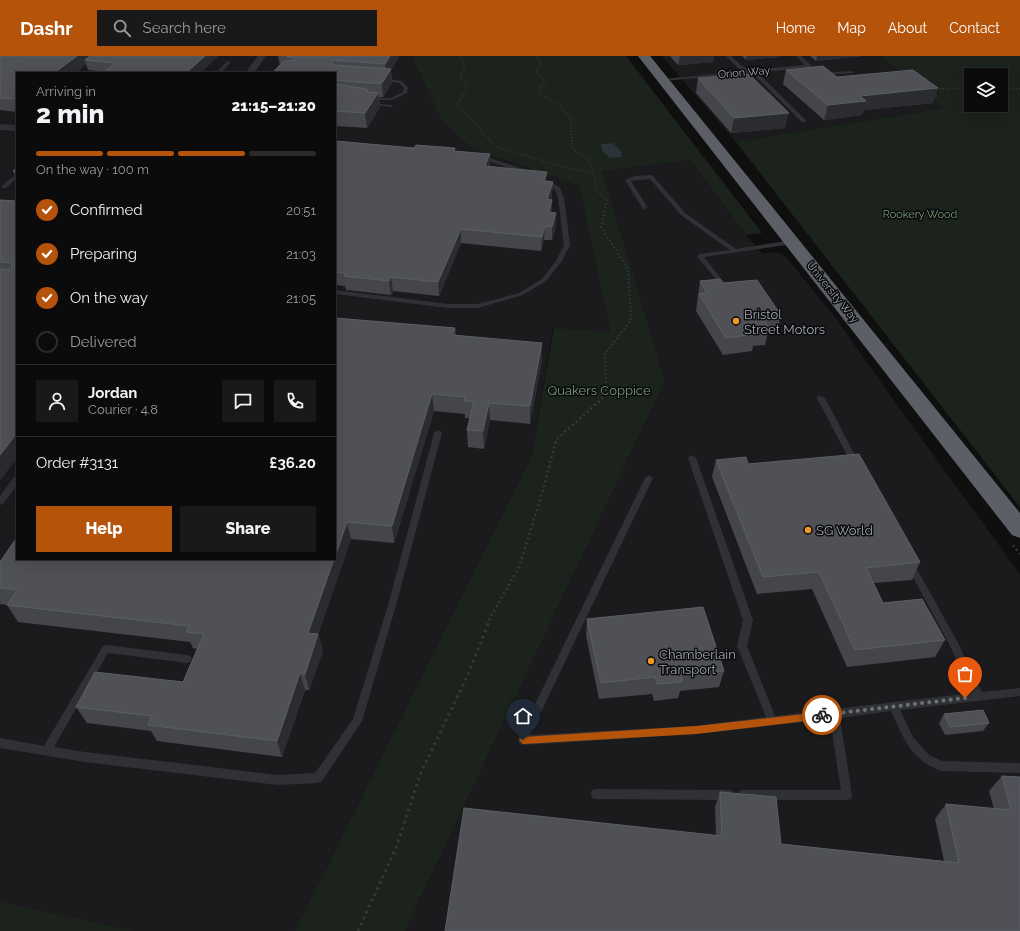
<!DOCTYPE html>
<meta charset="utf-8">
<style>
body{margin:0;font-family:Raleway,sans-serif;background:#19191a;color:#f1f3f6;height:100vh;display:flex;flex-direction:column;font-size:15px;white-space:nowrap}
*{box-sizing:border-box;margin:0}
p{font-size:13px;color:#9a9b9d}
.icon{flex:none;width:22px;height:22px;fill:none;stroke:currentColor;stroke-width:2;stroke-linecap:round;stroke-linejoin:round}
.map{position:relative;flex:1;overflow:hidden}
.details{position:absolute;left:16px;top:16px;width:320px;height:488px;display:flex;flex-direction:column;background:#0b0b0c;border-radius:0px;box-shadow:0 4px 16px #0002,0 0 0 1px #2b2b2d}
.details>*{flex:none}
.tools{position:absolute;left:964px;top:12px;display:grid;gap:8px}
.tools a{display:grid;place-items:center;width:44px;height:44px;border-radius:0px;background:#0b0b0c;box-shadow:0 4px 16px #0002,0 0 0 1px #2b2b2d;font-size:20px}
.pin{position:absolute;display:grid;place-items:center;width:34px;height:34px;color:#fff;margin:-41px -17px;border-radius:50% 50% 50% 0;rotate:-45deg;box-shadow:0 0 4px #0007}
.pin .icon{rotate:45deg}
.courier{position:absolute;display:grid;place-items:center;width:40px;height:40px;margin:-20px;border:3px solid #b45309;border-radius:50%;background:#fff;color:#222;box-shadow:0 1px 5px #0007}
.head em{font-style:normal;font-weight:800}
.head div{display:flex;flex-direction:column-reverse}
.head{display:flex;align-items:center;justify-content:space-between;height:68px;padding:0 20px}
h1{font-size:26px;font-weight:800;line-height:30px}
.bar{display:grid;grid-template-columns:repeat(4,1fr);gap:6px 4px;align-content:center;height:48px;padding:0 20px}
.bar i{height:5px;border-radius:3px;background:#2b2b2d}
.bar .active{background:#b45309}
.bar p{grid-column:span 4}
.line{display:flex;align-items:center;gap:10px;padding:0 20px;border-top:1px solid #2b2b2d}
.line div{flex:1}
.round{display:grid;place-items:center;flex:none;width:42px;height:42px;border-radius:0px;background:#19191a}
ol{padding:0 20px;list-style:none}
li{display:flex;align-items:center;gap:12px;height:44px}
li p{margin-inline-start:auto}
li .icon{padding:4px;border-radius:50%;background:#b45309;color:#fff;stroke-width:4}
li:last-child{color:#9a9b9d}
li i{width:22px;height:22px;border:2px solid #2b2b2d;border-radius:50%}
.cta{display:flex;gap:8px;margin-top:auto;padding:8px 20px}
.cta a{flex:1;height:46px;border-radius:0px;background:#b45309;color:#fff;font-size:16px;font-weight:800;line-height:46px;text-align:center}
.cta a+a{background:#19191a;color:#f1f3f6}
header{display:flex;align-items:center;gap:24px;box-sizing:border-box;height:56px;padding:0 20px;background:#b45309;color:#fff}
header strong{font-size:19px}
nav{display:flex;gap:22px;margin-inline-start:auto;font-size:14px}
.search{width:280px;height:36px;background:#19191a;display:flex;align-items:center;gap:10px;box-sizing:border-box;padding:0 14px;border-radius:0px;color:#9a9b9d;font-size:15px}
.map>svg:first-child{display:block}
.built{fill:#1b1b1d;fill-rule:evenodd}
.green{fill:#1b231c;fill-rule:evenodd}
.water{fill:#293338}
.lines{fill:none;stroke-linecap:round;stroke-linejoin:round}
.path-far3{stroke:#36383c;stroke-width:1.5;stroke-dasharray:1 2;stroke-linecap:butt}
.path-far2{stroke:#36383c;stroke-width:2;stroke-dasharray:1.5 2.5;stroke-linecap:butt}
.path-far1{stroke:#36383c;stroke-width:2.5;stroke-dasharray:2 3;stroke-linecap:butt}
.path{stroke:#36383c;stroke-width:3;stroke-dasharray:2.5 4;stroke-linecap:butt}
.lane{fill:#303135;fill-rule:evenodd}
.street{fill:#303135;fill-rule:evenodd}
.highway{fill:#5c6066;fill-rule:evenodd}
.wall{fill:#45464b}
.shaded-wall{fill:#2b2c2f}
.building{fill:#4f5156;stroke:#5b5e64}
.route{fill:#b45309}
.done{stroke:#6d7279;stroke-width:4;stroke-dasharray:0 7.2}
.poi-dot{fill:#f19926;stroke:#0a0a0b;stroke-width:1.5}
.labels{text-anchor:middle;stroke-width:3;stroke-linejoin:round;paint-order:stroke}
.far-street-label{font-size:11px;fill:#a0a7b1;stroke:#0a0a0b}
.far-park-label{font-size:11px;fill:#789d76;stroke:#0a0a0b}
.poi-label{font-size:13px;fill:#a0a7b1;stroke:#0a0a0b;text-anchor:start}
.park-label{font-size:13px;fill:#789d76;stroke:#0a0a0b}
</style>
<header>
<strong>Dashr</strong>
<div class="search"><svg class="icon" aria-label="search" viewBox="0 0 24 24"><circle cx="10" cy="10" r="6"/><path d="M15 15l6 6"/></svg>Search here</div>
<nav><a>Home</a><a>Map</a><a>About</a><a>Contact</a></nav>
</header>
<div class="map">
<svg width="1020" height="875" viewBox="0 0 1020 875">
<rect width="100%" height="100%" fill="#0f0f10"/>
<g class="built">
<path d="M0,0H411L441,63L471,92L579,130L610,277L553,272L531,402L295,875H0ZM17,17H335V503H17Z"/>
<polygon points="662,0 880,0 946,52 736,86"/>
<polygon points="690,104 746,179 762,198 772,196 782,198 787,202 837,264 907,363 1020,518 1020,875 405,875 665,325 602,115"/>
</g>
<g class="green">
<path d="M411,0H626C671,59 717,118 762,177L746,179L690,104L602,115L665,325L405,875H295L531,402L554,272L610,276L579,130L471,92L441,63Z"/>
<path d="M880,0H1020V451L736,86L945,52ZM971,19H1001V49H971Z"/>
<polygon points="0,846 133,875 0,875"/>
</g>
<path class="water" d="M613,87L621,95L622,101L610,102C605,98 601,95 601,88Z"/>
<g class="lines">
<g class="path-far3">
<polyline points="461,0 465,13 460,19 467,31 457,48 495,90 556,109 593,117"/>
<polyline points="537,0 541,7 536,15 546,28 539,31 539,38 561,50 571,63 572,92 589,104 594,117 596,133 607,145"/>
<polyline points="1001,32 1020,33"/>
<polyline points="934,33 971,32"/>
</g>
<polyline class="path-far2" points="606,331 605,298 631,264 628,213 601,171 607,144"/>
<g class="path-far1">
<polyline points="1013,489 1020,498"/>
<polyline points="487,569 491,560 519,511 542,438 556,384 606,339 606,330"/>
</g>
<polyline class="path" points="358,875 396,792 420,719 469,616 488,568"/>
<g class="lane">
<polygon points="726,0 731,0 742,10 751,14 805,9 796,0 801,0 811,9 811,11 755,17 759,18 806,64 806,66 802,66 755,20 749,17 664,25 662,24 664,23 745,15 738,12"/>
<polygon points="227,5 231,6 221,17 216,17"/>
<polygon points="852,15 854,16 854,17 823,19 821,18 823,17"/>
<polygon points="382,22 402,25 408,32 407,37 392,44 366,44 366,42 391,42 403,36 404,32 399,27 380,24 380,23"/>
<polygon points="370,47 391,49 393,50 391,51 372,49 370,49"/>
<polygon points="481,99 538,118 560,132 564,142 570,189 562,205 546,225 523,239 478,252 448,252 335,238 335,234 448,248 478,248 519,237 542,223 556,205 564,189 558,142 555,133 534,120 479,102 478,101"/>
<polygon points="17,117 17,122 6,132 2,132 2,130"/>
<polygon points="651,119 653,120 685,157 736,193 792,184 795,186 792,188 704,201 727,230 726,231 722,231 697,200 700,198 730,194 681,159 650,123 631,125 648,152 643,153 625,124 635,120"/>
<polygon points="818,340 821,340 825,342 859,407 858,409 852,409 851,407 817,342"/>
<polygon points="438,374 442,377 397,546 362,665 322,725 318,727 278,729 85,706 0,692 0,682 44,690 103,590 106,589 187,599 190,600 192,603 190,606 187,607 108,597 54,691 85,696 278,719 315,717 353,663 389,546 434,377"/>
<path d="M692,399L696,402L753,564L747,590L775,660L972,637L950,590L906,508L907,506H913L957,585L982,636L1020,632V640L900,654L913,681L929,699L942,705L1020,707V717L941,715C910,703 904,683 891,655L840,662L852,739L851,743L847,744H743L739,743L738,739L739,735L743,734H841L830,663L696,678L523,689L519,687L518,684L519,681L645,422L649,419L653,422L530,679L696,670L766,661L737,590L743,564L688,402Z"/>
<polygon points="17,420 17,429 3,448 0,449 0,440 14,421"/>
<polygon points="596,733 729,734 733,735 734,739 733,743 729,744 596,743 592,742 591,738 592,734"/>
</g>
<g class="street">
<polygon points="258,0 266,0 254,17 245,17"/>
<polygon points="0,68 17,69 17,75 0,74"/>
</g>
<polygon class="highway" points="638,0 650,0 1020,457 1020,482 1012,479"/>
</g>
<g class="wall">
<polygon points="0,0 218,0 200,17 103,17 105,16 88,14 86,8 75,17 17,17 17,56 0,54"/>
<polygon points="278,0 399,0 391,14 392,27 383,41 379,41 380,51 367,72 335,70 335,17 280,9"/>
<polygon points="670,0 714,0 713,6 678,9"/>
<polygon points="742,0 780,0 780,1 746,4"/>
<polygon points="810,0 862,0 816,5"/>
<polygon points="786,14 837,21 933,47 864,54 862,59 824,64 783,28"/>
<polygon points="698,22 785,72 731,77 696,37"/>
<polygon points="335,85 414,92 455,92 455,95 490,111 546,125 553,126 552,139 551,144 552,157 556,157 556,170 552,184 544,184 541,195 461,187 439,240 393,235 391,239 346,234 345,230 335,229"/>
<polygon points="17,112 17,124 13,115"/>
<polygon points="0,144 17,145 17,401 0,424"/>
<polygon points="700,225 723,227 781,259 777,276 768,277 765,289 753,290 752,295 723,299 696,255"/>
<polygon points="335,262 455,272 456,279 542,304 530,368 490,364 484,393 468,391 467,374 470,362 465,362 465,358 434,355 394,487 351,483 318,578 323,595 309,634 305,634 282,701 157,685 151,675 87,667 76,651 183,626 197,593 193,592 190,586 18,566 7,549 0,548 0,506"/>
<polygon points="716,404 748,408 920,506 912,524 874,527 883,547 945,584 935,601 847,611 812,533 757,538 712,421"/>
<polygon points="587,563 724,615 719,631 680,635 678,642 654,645 652,638 599,643 586,579"/>
<polygon points="944,658 989,667 983,675 945,679 939,667"/>
<polygon points="1002,720 1020,721 1020,875 716,780 715,751 720,736 781,788 944,805 935,763 946,748 994,753 989,735"/>
</g>
<g class="shaded-wall">
<polygon points="77,0 93,0 85,4 86,8 75,17 54,17"/>
<polygon points="205,0 218,0 200,17 186,17"/>
<polygon points="390,0 399,0 391,14 392,27 383,41 382,27 386,20 385,8"/>
<polygon points="680,0 714,0 713,6 678,9"/>
<polygon points="747,0 780,0 780,1 746,4"/>
<polygon points="817,0 862,0 816,5"/>
<polygon points="938,32 933,47 864,54 862,59 824,64 828,49 860,40"/>
<polygon points="378,37 380,51 367,72 365,57"/>
<polygon points="789,57 785,72 731,77 734,62"/>
<polygon points="490,98 490,111 485,123 485,110"/>
<polygon points="547,116 546,129 544,125"/>
<polygon points="553,126 552,139 547,156 547,143"/>
<polygon points="552,144 552,157 549,156"/>
<polygon points="556,157 556,170 552,184 552,171"/>
<polygon points="545,170 544,184 541,195 542,181"/>
<polygon points="461,173 461,187 439,240 438,226"/>
<polygon points="391,221 393,235 391,239 389,225"/>
<polygon points="455,272 456,289 453,279"/>
<polygon points="542,287 542,304 530,368 530,350"/>
<polygon points="432,338 434,355 394,487 392,470"/>
<polygon points="489,347 490,364 484,393 483,375"/>
<polygon points="17,377 17,401 0,424 0,399"/>
<polygon points="347,466 351,483 313,594 308,577 334,503 335,503 335,501"/>
<polygon points="318,578 323,595 309,634 305,618"/>
<polygon points="300,617 305,634 282,701 277,685"/>
</g>
<g class="building">
<polygon points="0,0 77,0 54,17 17,17 17,43 0,42"/>
<polygon points="90,0 205,0 186,17 103,17 116,7 85,4"/>
<polygon points="288,0 390,0 385,8 333,4 332,5 333,9 391,13 382,27 368,27 335,24 335,17 272,17 284,5 295,4 292,1 287,1"/>
<polygon points="823,10 837,21 913,14 938,32 860,40 866,45 828,49 786,14"/>
<polygon points="749,18 789,57 734,62 698,22"/>
<polygon points="335,28 367,33 368,36 378,37 365,57 335,55 335,37 339,31"/>
<polygon points="335,85 414,92 416,89 455,92 454,95 490,98 485,110 547,116 544,125 553,126 547,143 552,144 549,156 556,157 552,171 545,170 542,181 461,173 438,226 391,221 389,225 344,220 345,217 335,216"/>
<polygon points="17,112 17,116 13,115"/>
<polygon points="0,144 17,145 17,377 0,399 0,213 11,214 12,212 12,207 0,206"/>
<polygon points="720,223 723,227 757,224 781,259 762,261 769,272 753,274 756,278 726,282 699,238 707,237 700,225"/>
<polygon points="335,262 455,272 453,279 542,287 530,350 489,347 483,375 467,374 474,345 464,345 465,341 432,338 392,470 347,466 335,501"/>
<polygon points="859,398 920,506 866,512 883,547 922,543 945,584 855,594 819,516 763,521 716,404 746,401 748,408"/>
<polygon points="17,481 17,503 334,503 308,577 318,578 305,618 300,617 277,685 148,669 152,660 76,651 95,616 183,626 204,578 186,576 189,570 7,549 17,534 0,532 0,506"/>
<polygon points="703,551 724,615 681,619 682,626 657,628 655,621 601,627 587,563"/>
<polygon points="983,654 989,667 950,671 944,658"/>
<polygon points="1002,720 1020,721 1020,875 445,875 464,752 722,780 720,736 776,741 781,788 959,807 946,748 1011,754"/>
</g>
<polygon class="route" points="822,656 826,659 822,663 696,678 523,688 519,684 523,681 696,670"/>
<g class="lines">
<polyline class="done" points="822,659 965,642"/>
</g>
<g class="poi-dot">
<circle cx="736" cy="265" r="4"/>
<circle cx="808" cy="474" r="4"/>
<circle cx="651" cy="605" r="4"/>
</g>
<g class="labels">
<g class="far-street-label">
<text transform="translate(744 16) rotate(-5)" y="4">Orion Way</text>
<text transform="translate(833 236) rotate(51)" y="4">University Way</text>
</g>
<g class="far-park-label">
<text x="920" y="162">Rookery Wood</text>
</g>
<g class="poi-label">
<text x="744" y="263">Bristol<tspan x="744" dy="15">Street Motors</tspan></text>
<text x="816" y="479">SG World</text>
<text x="659" y="603">Chamberlain<tspan x="659" dy="15">Transport</tspan></text>
</g>
<g class="park-label">
<text x="599" y="339">Quakers Coppice</text>
</g>
</g>
</svg>
<div class="tools">
<a><svg class="icon" aria-label="layers" viewBox="0 0 24 24"><path d="M12 4l9 5-9 5-9-5zM3 14l9 5 9-5"/></svg></a>
</div>
<div class="pin" style="left:965px;top:642px;background:#ea580c"><svg class="icon" aria-label="bag" viewBox="0 0 24 24"><path d="M5 8h14l-1 12H6zM9 8a3 3 0 0 1 6 0"/></svg></div>
<div class="pin" style="left:523px;top:684px;background:#1f2937"><svg class="icon" aria-label="home" viewBox="0 0 24 24"><path d="M3 11l9-7 9 7M6 9v11h12V9"/></svg></div>
<div class="courier" style="left:822px;top:659px"><svg class="icon" aria-label="bike" viewBox="0 0 24 24"><circle cx="6" cy="16" r="4"/><circle cx="18" cy="16" r="4"/><path d="M6 16l4-8h5l3 8M10 8l3 8H6M13 5h3"/></svg></div>
<section class="details">
<div class="head"><div><h1>2 min</h1><p>Arriving in</p></div><em>21:15–21:20</em></div>
<div class="bar"><i class="active"></i><i class="active"></i><i class="active"></i><i></i><p>On the way · 100 m</p></div>
<ol>
<li><svg class="icon" aria-label="check" viewBox="0 0 24 24"><path d="M5 12l5 5 9-10"/></svg>Confirmed<p>20:51</p></li>
<li><svg class="icon" aria-label="check" viewBox="0 0 24 24"><path d="M5 12l5 5 9-10"/></svg>Preparing<p>21:03</p></li>
<li><svg class="icon" aria-label="check" viewBox="0 0 24 24"><path d="M5 12l5 5 9-10"/></svg>On the way<p>21:05</p></li>
<li><i></i>Delivered</li>
</ol>
<div class="line" style="height:72px"><a class="round"><svg class="icon" aria-label="person" viewBox="0 0 24 24"><circle cx="12" cy="8" r="4"/><path d="M4 21q1-7 8-7t8 7"/></svg></a><div><b>Jordan</b><p>Courier · 4.8</p></div><a class="round"><svg class="icon" aria-label="chat" viewBox="0 0 24 24"><path d="M4 5h16v11H9l-5 4z"/></svg></a><a class="round"><svg class="icon" aria-label="phone" viewBox="0 0 24 24"><path d="M5 4h4l2 5-3 2q2 4 5 5l2-3 5 2v4C11 20 4 13 5 4z"/></svg></a></div>
<div class="line" style="height:52px"><div>Order #3131</div><b>£36.20</b></div>
<div class="cta"><a>Help</a><a>Share</a></div>
</section>
</div>
